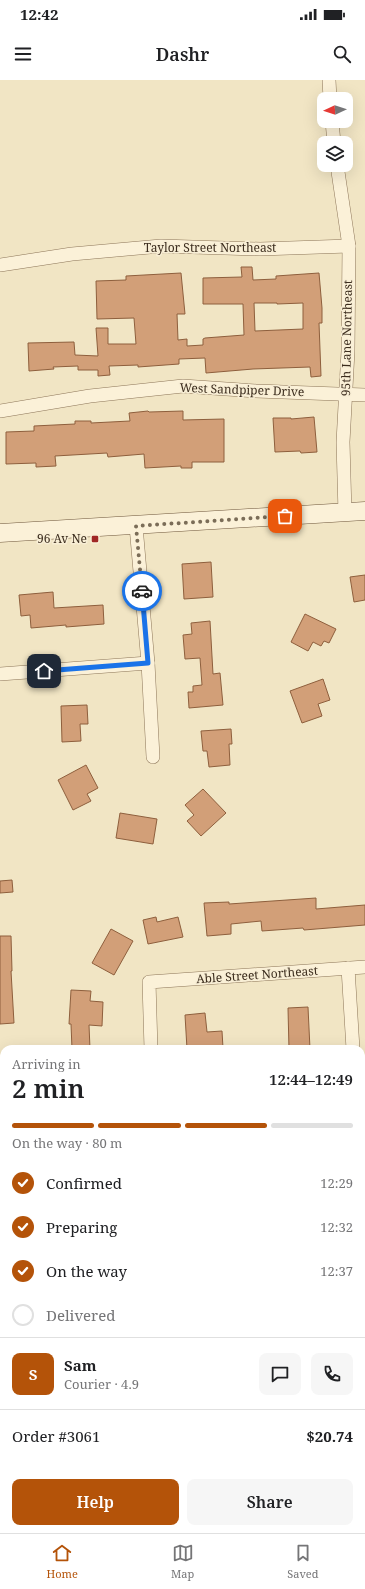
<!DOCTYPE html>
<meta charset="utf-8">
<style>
body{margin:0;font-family:"Noto Serif",serif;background:#f6f6f6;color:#202124;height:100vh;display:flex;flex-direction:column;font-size:15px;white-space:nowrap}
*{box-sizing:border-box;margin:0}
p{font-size:13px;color:#757577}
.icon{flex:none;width:22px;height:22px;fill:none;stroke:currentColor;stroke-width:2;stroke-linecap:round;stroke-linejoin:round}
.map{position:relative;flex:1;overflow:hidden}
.panel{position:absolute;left:0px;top:965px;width:365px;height:488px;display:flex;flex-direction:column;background:#fff;border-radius:12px 12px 0 0;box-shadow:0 4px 16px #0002}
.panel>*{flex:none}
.needle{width:26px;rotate:267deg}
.controls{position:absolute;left:317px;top:12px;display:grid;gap:8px}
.controls a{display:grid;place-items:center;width:36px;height:36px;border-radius:8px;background:#fff;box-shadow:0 4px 16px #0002;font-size:20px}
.pin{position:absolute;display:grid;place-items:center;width:34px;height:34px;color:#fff;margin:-17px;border-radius:8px;box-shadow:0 2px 6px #0006}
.courier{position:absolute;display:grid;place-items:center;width:40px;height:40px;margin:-20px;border:3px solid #1a73e8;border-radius:50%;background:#fff;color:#222;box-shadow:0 1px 5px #0007}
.overview em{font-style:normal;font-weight:600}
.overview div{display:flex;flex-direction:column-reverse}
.overview{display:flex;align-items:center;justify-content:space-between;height:68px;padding:0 12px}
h1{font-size:26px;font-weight:600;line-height:30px}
.bar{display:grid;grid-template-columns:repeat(4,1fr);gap:6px 4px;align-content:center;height:48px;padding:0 12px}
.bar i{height:5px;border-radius:3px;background:#e0e0e0}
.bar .current{background:#b45309}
.bar p{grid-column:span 4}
.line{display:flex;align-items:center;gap:10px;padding:0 12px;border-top:1px solid #e0e0e0}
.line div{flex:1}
.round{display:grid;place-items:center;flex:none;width:42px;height:42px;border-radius:8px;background:#f6f6f6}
ol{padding:0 12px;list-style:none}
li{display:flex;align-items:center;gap:12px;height:44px}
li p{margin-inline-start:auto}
li .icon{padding:4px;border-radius:50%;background:#b45309;color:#fff;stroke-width:4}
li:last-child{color:#757577}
li i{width:22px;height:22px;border:2px solid #e0e0e0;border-radius:50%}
.primary-button{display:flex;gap:8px;margin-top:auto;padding:8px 12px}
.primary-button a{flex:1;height:46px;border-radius:8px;background:#b45309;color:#fff;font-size:16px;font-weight:600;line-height:46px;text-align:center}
.primary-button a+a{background:#f6f6f6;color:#202124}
.status{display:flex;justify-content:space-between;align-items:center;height:28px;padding:0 20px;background:#fff;direction:ltr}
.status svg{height:11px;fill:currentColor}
header{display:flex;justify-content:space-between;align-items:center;height:52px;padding:0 12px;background:#fff;font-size:18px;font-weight:600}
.menu{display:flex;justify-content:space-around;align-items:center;height:56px;border-top:1px solid #e0e0e0;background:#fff;font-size:11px;color:#757577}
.menu a{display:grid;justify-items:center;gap:2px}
.menu .current{color:#b45309}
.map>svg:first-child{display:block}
.building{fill:#d29f78;stroke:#8e5f3d;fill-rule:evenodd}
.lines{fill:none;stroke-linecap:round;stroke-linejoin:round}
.street-casing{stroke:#8d7659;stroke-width:14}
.secondary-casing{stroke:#6f573c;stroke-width:19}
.street{stroke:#fbf1d8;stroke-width:13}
.secondary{stroke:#fbf1d8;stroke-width:18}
.done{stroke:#7b6d58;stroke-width:4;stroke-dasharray:0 7.2}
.route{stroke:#1a73e8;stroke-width:5}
.poi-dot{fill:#a02725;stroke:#f8eed5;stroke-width:1.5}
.labels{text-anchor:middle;stroke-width:3;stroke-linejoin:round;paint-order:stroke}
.street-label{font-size:12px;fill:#3c2d1e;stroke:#f8eed5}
.poi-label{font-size:12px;fill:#3c2d1e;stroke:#f8eed5;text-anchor:end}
</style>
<div class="status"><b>12:42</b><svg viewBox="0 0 49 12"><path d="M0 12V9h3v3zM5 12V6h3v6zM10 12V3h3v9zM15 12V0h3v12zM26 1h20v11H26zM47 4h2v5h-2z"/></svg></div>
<header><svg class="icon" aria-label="menu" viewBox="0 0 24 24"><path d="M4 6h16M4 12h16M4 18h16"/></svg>Dashr<svg class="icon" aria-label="search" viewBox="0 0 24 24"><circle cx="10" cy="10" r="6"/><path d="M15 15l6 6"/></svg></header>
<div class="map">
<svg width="365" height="1453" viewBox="0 0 365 1453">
<rect width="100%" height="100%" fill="#f1e5c4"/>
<g class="building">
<path d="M241,187H252L253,200L276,199V196L319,193L322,228V243H319L321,296L311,297L310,287L253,289L206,293L205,278L179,279V284L138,287V285L109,286L110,295L98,296V290H78V286L53,287L54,289L29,291L28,263L74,262L75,275L98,276L96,248H108V264H136L134,238L97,239L96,201L126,200V196L181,193L185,234H177L178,260L187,259V266L203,265V259L205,258L244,255L243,224H203V198L242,197ZM254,223H277V224L303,223V249L255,251Z"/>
<polygon points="148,331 149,332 183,331 183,340 224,339 224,382 192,382 192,388 181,388 181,386 145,388 144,374 108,377 107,373 55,376 56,386 36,387 36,383 6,384 6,352 34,351 34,346 75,344 75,341 91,341 91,343 130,341 129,333"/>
<polygon points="314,337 317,372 301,373 300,371 275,372 273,338 291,338 291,339"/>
<polygon points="211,482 213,517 184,519 182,484"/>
<polygon points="365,495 365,520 354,522 350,497"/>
<polygon points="53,512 54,528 103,525 104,544 66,547 66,545 31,548 30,535 21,536 19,515"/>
<polygon points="305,534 336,549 329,563 324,561 321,566 313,562 308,571 291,562"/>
<polygon points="210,541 213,594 220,593 223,625 189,628 188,612 193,612 193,606 202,605 200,578 185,579 183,555 192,554 191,543"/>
<polygon points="323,599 330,620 318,624 322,636 302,643 290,611"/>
<polygon points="87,625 88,644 80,644 81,661 62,662 61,626"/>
<polygon points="231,649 232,664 229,664 230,685 209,687 207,671 203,671 201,651"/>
<polygon points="86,685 98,708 87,714 91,721 73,730 58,700"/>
<polygon points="203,709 226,733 201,756 187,741 194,735 185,725"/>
<polygon points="120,733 157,739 153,764 116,758"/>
<polygon points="12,800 13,812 0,813 0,801"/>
<polygon points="316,818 316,829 365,825 365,845 304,850 303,848 262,851 261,841 231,844 231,854 207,856 204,823 229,822 229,824"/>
<polygon points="156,837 157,842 178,837 183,857 148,864 143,840"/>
<polygon points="111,849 133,861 114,895 92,883"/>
<polygon points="0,856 11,856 12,891 11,891 14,943 0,944"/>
<polygon points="71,910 91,911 90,921 103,922 102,946 89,945 90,969 72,969 71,944 69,944"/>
<polygon points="308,927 310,969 289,969 288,928"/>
<polygon points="205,933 207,952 222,951 223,968 187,969 185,935"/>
</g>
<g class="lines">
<defs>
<g id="street">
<polyline points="329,0 330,19"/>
<polyline points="332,41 334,63"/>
<polyline points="337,85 349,166 348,271 343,362 345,433"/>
<polyline points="0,185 72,174 161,166 260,169 349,166"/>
<polyline points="0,331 90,316 183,306 256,311 365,315"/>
<polyline points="136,446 148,583 153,677"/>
<polyline points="0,594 148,583"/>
<polyline points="348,888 353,969"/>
<polyline points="151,969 149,902 365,887"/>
<polyline points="361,1093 365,1174"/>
<polyline points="361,1329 365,1308"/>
<polyline points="104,1453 107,1449"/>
<polyline points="328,1453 329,1449"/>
</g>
<polyline id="secondary" points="0,453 365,431"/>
</defs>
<use href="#street" class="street-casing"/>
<use href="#secondary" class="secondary-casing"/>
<use href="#street" class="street"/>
<use href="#secondary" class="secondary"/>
</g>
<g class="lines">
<polyline class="done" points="142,511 136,446 285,436"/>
<polyline class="route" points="44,591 148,583 142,511"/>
</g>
<rect class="poi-dot" x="91" y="455" width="8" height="8" rx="2"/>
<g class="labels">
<g class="street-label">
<text x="210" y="172">Taylor Street Northeast</text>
<text transform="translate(347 258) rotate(-89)" y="4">95th Lane Northeast</text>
<text transform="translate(242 310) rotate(2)" y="4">West Sandpiper Drive</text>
<text transform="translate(257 895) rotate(-4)" y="4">Able Street Northeast</text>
</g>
<g class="poi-label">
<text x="87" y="463">96 Av Ne</text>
</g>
</g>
</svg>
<div class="controls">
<a><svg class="needle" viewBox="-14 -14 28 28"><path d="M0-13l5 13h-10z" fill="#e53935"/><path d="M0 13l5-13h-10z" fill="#757577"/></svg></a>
<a><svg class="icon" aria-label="layers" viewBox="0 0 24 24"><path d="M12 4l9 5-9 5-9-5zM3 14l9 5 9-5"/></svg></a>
</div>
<div class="pin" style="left:285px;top:436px;background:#ea580c"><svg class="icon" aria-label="bag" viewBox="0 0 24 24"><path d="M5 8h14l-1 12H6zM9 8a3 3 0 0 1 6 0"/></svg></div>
<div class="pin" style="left:44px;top:591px;background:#1f2937"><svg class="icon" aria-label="home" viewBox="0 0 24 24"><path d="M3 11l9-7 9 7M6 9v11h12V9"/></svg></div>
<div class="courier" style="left:142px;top:511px"><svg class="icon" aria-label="car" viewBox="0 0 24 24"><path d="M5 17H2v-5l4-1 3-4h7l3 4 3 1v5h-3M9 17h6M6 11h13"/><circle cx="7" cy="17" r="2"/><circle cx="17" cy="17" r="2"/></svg></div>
<section class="panel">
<div class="overview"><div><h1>2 min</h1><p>Arriving in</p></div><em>12:44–12:49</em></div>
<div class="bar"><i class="current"></i><i class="current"></i><i class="current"></i><i></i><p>On the way · 80 m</p></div>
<ol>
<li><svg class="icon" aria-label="check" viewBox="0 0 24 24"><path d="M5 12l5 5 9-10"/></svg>Confirmed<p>12:29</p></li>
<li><svg class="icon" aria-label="check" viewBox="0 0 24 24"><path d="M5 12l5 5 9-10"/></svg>Preparing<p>12:32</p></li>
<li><svg class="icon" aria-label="check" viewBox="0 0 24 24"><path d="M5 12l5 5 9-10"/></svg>On the way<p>12:37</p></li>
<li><i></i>Delivered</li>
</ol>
<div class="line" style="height:72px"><b class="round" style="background:#b45309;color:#fff">S</b><div><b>Sam</b><p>Courier · 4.9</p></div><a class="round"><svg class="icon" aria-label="chat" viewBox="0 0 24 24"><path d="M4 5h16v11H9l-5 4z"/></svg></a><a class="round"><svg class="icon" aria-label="phone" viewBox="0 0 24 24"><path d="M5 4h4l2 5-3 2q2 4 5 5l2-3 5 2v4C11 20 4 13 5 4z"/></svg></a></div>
<div class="line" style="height:52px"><div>Order #3061</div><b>$20.74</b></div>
<div class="primary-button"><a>Help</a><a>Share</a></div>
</section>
</div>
<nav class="menu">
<a class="current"><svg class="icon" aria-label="home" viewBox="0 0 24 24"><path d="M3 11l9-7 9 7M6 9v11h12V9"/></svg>Home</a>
<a><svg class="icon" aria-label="map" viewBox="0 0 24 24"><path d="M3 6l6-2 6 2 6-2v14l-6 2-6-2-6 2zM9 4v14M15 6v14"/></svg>Map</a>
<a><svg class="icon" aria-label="saved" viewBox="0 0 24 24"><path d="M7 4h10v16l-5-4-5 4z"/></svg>Saved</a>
</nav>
